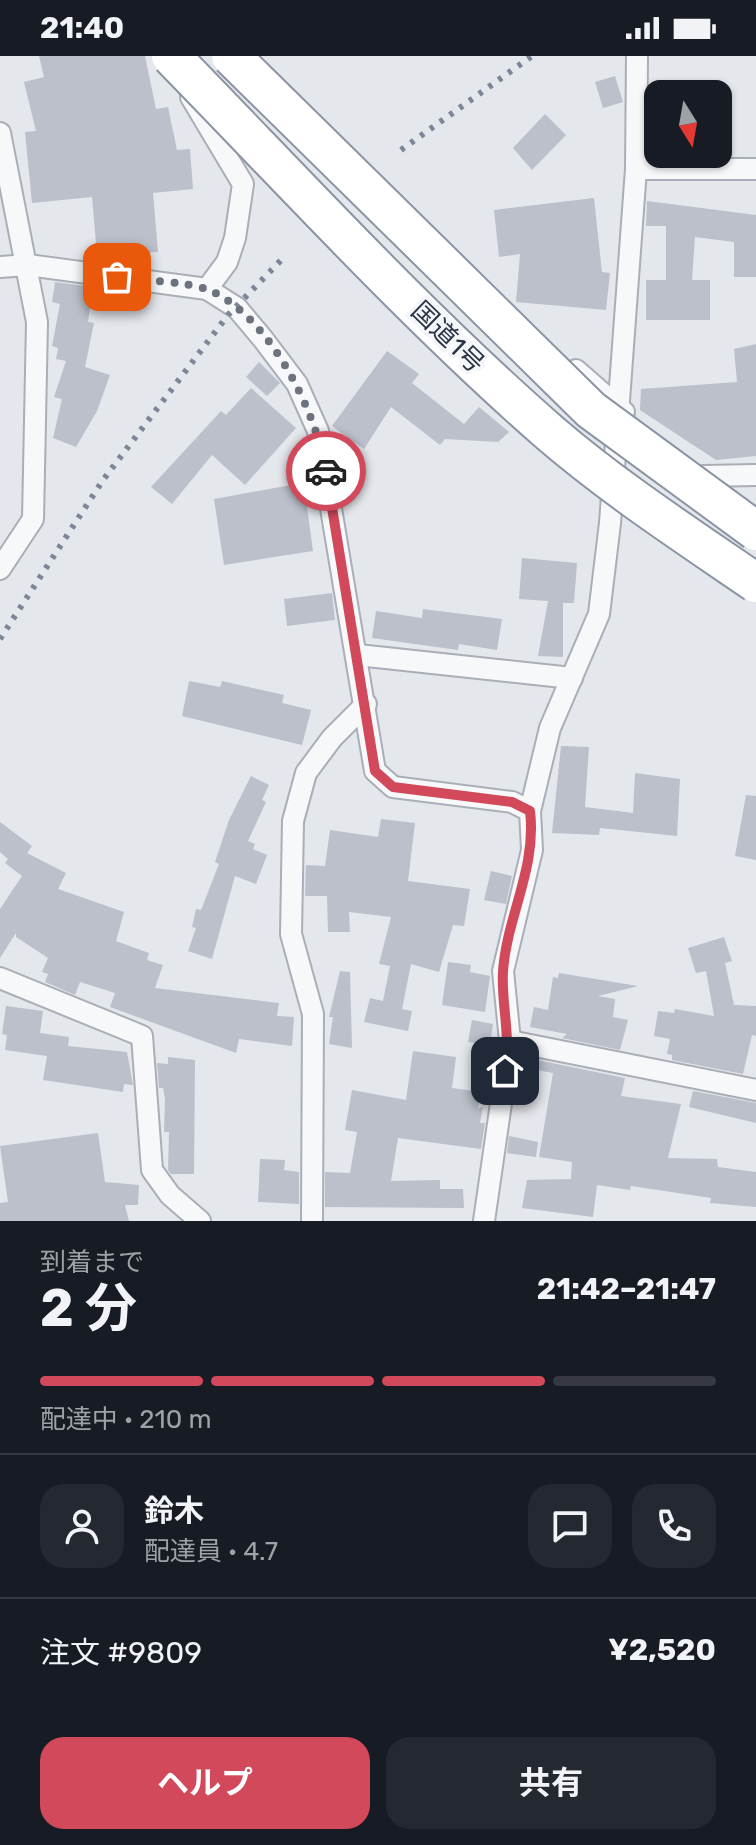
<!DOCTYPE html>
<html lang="ja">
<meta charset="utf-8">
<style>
body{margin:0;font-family:Rubik,"Noto Sans JP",sans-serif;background:#242831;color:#f1f3f6;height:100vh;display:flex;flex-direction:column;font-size:30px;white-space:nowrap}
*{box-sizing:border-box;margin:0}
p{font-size:26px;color:#9ea1a6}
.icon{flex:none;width:44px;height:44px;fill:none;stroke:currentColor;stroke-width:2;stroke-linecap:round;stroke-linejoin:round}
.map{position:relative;height:1165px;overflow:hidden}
.panel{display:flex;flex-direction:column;background:#171b24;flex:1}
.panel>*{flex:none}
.needle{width:52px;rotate:169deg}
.fabs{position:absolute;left:644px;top:24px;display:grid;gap:16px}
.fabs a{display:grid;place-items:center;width:88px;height:88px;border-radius:16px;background:#171b24;box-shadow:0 2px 6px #0004;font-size:40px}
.pin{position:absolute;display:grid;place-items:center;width:68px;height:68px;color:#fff;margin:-34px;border-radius:16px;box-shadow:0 4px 12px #0006}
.courier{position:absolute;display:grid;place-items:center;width:80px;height:80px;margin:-40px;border:6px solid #d1495b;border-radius:50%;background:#fff;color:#222;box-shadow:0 2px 10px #0007}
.headline em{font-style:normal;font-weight:700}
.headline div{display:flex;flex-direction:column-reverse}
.headline{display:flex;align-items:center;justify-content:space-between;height:136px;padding:0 40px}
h1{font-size:52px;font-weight:700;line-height:60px}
.bar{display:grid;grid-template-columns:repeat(4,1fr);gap:12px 8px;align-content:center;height:96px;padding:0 40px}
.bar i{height:10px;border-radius:6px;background:#363941}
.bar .on{background:#d1495b}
.bar p{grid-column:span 4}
.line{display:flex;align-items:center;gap:20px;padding:0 40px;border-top:2px solid #363941}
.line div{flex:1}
.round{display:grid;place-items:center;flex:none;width:84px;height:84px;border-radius:24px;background:#242831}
.cta{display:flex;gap:16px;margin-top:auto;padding:16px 40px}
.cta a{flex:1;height:92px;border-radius:24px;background:#d1495b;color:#fff;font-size:32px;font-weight:700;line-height:92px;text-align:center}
.cta a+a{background:#242831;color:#f1f3f6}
.status{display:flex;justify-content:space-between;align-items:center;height:56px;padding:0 40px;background:#171b24;direction:ltr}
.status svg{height:22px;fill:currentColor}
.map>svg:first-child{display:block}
.building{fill:#bbc0ca}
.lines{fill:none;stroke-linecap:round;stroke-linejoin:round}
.street-casing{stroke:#a9aeb7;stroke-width:24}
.street{stroke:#f7f8fa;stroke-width:20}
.rail{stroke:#7d8696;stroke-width:6;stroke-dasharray:4 8;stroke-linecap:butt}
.highway-bridge-casing{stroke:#8b94a3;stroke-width:42;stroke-linecap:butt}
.highway-bridge{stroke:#fff;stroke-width:38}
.done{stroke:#6c737f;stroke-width:8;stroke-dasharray:0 14.4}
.route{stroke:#d1495b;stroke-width:10}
.labels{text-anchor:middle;stroke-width:8;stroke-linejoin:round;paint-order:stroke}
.street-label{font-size:26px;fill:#2b3445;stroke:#f4f6f9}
</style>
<div class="status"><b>21:40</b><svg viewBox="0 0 49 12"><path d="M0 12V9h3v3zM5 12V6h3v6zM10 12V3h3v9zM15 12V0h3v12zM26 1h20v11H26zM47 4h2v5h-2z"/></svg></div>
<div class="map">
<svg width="756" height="1165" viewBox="0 0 756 1165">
<rect width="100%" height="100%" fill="#e4e7ec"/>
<g class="building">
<polygon points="39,0 145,0 156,53 168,51 177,94 190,93 193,133 153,137 158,196 97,199 92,141 32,147 25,76 36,75 24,26 44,21"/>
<polygon points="615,20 623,46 603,52 595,26"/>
<polygon points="545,58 566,79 532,114 513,92"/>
<polygon points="594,142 602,216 610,217 606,254 516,246 520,198 499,201 494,154"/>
<polygon points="647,145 756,159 756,221 734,221 734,186 695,181 692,224 710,224 710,264 646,264 646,224 666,224 666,170 646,170"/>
<polygon points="55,226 93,231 88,266 94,267 85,311 110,319 97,355 76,391 53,382 62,343 54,341 66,305 56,303 58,292 52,290 60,248 52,246"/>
<polygon points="756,288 756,400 716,404 640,354 641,333 737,326 734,293"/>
<polygon points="387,295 419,318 412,327 464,368 479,351 509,376 498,386 445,383 440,389 391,351 364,393 332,370"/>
<polygon points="259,306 280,327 267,340 246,321"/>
<polygon points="251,332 296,372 245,429 212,399 172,448 151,431 221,355 226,359"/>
<polygon points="313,425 317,450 307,451 313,495 224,509 214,443"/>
<polygon points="522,502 577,507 574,547 563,547 563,601 538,600 548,545 519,543"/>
<polygon points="332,537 335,564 287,570 284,543"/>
<polygon points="423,553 502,563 497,594 459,588 458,594 372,582 376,555 422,562"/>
<polygon points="189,625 220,631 222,625 284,639 282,647 311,654 302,689 182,660"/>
<polygon points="561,690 589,691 585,751 633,757 635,717 680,723 677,780 600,772 599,779 552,777"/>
<polygon points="251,720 269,729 262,744 266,746 248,785 255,788 253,793 267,799 256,828 235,820 212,903 188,895 196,872 192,871 196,853 201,854 219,808 215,806 229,764"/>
<polygon points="746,739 756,740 756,804 735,800"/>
<polygon points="381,763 415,767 408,825 470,833 464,870 453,869 439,916 411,908 402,953 412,955 408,975 364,966 370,942 383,945 390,910 379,908 391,861 349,856 350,876 328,876 327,840 305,840 306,809 325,810 330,774 378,781"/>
<polygon points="0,766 32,790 27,797 66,817 58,833 124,856 116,885 149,897 147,904 163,909 155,932 279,947 277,960 294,961 292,990 239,983 236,997 110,951 115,937 80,926 75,939 45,926 48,918 42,916 48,902 16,881 16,877 0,902 0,853 22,820 5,807 8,803 0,796"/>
<polygon points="491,815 512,820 506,848 484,844"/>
<polygon points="724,881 732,905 725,907 734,949 756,950 756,980 752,979 743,1018 672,1004 672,999 667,998 670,983 654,980 658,955 674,957 675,953 714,960 706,915 696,917 688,892"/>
<polygon points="448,906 471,909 470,916 490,920 485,956 442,949"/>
<polygon points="340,915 350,916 352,992 329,988 333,961 329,961"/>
<polygon points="559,917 638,930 598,940 615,943 613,961 628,964 620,994 562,982 567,978 530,971 534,951 548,954 553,921 558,922"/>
<polygon points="6,950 43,955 40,977 69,981 68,990 127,996 133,1029 124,1028 123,1036 43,1024 47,1000 5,994 7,979 2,978"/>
<polygon points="472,964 493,968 490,989 468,986"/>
<polygon points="413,995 456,1001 452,1032 481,1036 478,1053 483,1050 480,1067 485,1067 481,1093 398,1082 391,1125 440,1124 440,1133 463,1133 464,1152 325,1151 325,1116 350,1117 357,1076 345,1074 352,1034 406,1044"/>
<polygon points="168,1001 195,1004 194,1118 171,1118 168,1114 169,1076 164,1076 165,1043 163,1032 159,1032 157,1007 168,1008"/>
<polygon points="537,1004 625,1022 621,1040 681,1048 668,1102 717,1103 718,1111 756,1116 756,1151 710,1147 711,1142 631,1130 630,1134 597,1129 593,1161 522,1152 527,1124 571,1123 572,1106 539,1101 553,1017 526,1012"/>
<polygon points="693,1035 756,1047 756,1067 689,1051"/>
<polygon points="98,1077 105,1126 139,1129 138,1149 125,1149 129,1165 0,1165 0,1147 8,1146 0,1090"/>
<polygon points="509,1080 538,1086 536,1101 507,1097"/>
<polygon points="260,1103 285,1104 284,1114 299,1116 299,1148 258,1146"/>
</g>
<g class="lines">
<defs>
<g id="street">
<polyline points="191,41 243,128 235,182 227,206 207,233"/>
<polyline points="0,77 37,266 33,463 0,513"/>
<polyline points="636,113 756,113"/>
<polyline points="0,211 28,209 207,233 237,252 263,283 297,328 318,375 375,715 393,731 512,746 530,755 532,794 503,915 510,985 484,1165"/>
<polyline points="576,314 624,356"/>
<polyline points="704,420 756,419"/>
<polyline points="358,599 572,622"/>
<polyline points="530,755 550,672 599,558 610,467 636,113 637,0"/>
<polyline points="0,922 142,980 152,1114 170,1139 200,1165"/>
<polyline points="510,985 756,1034"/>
<polyline points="312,1165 313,958 291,878 293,765 306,717 332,682 366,648"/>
</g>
</defs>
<use href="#street" class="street-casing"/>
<use href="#street" class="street"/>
<g class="rail">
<polyline points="401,94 532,0"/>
<polyline points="0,583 103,424 228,259 286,199"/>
</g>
<defs>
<g id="highway-bridge">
<path d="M171,0C295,127 416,260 550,377C614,432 686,479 756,527"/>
<polyline points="231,0 591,354 756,475"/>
</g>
</defs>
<use href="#highway-bridge" class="highway-bridge-casing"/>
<use href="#highway-bridge" class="highway-bridge"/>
</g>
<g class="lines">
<path class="done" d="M117,221C143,225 186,225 209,234C269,260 316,354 326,415"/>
<path class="route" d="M326,415L375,715L393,731L512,746L530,755C537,812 507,860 503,915C501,949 511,976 505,1015"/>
</g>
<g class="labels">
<g class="street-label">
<text transform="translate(448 281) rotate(44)" y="9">国道1号</text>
</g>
</g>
</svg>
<div class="fabs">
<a><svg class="needle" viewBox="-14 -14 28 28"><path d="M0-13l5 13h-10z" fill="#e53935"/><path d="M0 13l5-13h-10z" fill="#9ea1a6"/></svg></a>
</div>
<div class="pin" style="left:117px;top:221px;background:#ea580c"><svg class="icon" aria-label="bag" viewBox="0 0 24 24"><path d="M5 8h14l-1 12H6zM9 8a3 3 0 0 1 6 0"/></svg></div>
<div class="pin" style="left:505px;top:1015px;background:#1f2937"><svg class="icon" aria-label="home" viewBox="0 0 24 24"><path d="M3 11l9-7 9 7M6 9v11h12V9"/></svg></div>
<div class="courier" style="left:326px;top:415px"><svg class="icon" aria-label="car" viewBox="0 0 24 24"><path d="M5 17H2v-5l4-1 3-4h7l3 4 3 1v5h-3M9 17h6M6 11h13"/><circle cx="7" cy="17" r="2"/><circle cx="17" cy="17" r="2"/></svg></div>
</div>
<section class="panel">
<div class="headline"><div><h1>2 分</h1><p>到着まで</p></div><em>21:42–21:47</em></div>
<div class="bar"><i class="on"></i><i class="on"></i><i class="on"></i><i></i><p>配達中 · 210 m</p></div>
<div class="line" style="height:144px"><a class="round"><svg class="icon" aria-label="person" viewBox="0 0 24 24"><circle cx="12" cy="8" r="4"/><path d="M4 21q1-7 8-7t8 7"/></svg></a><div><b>鈴木</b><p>配達員 · 4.7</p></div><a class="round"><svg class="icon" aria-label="chat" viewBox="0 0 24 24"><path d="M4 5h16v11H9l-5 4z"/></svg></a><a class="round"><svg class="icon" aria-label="phone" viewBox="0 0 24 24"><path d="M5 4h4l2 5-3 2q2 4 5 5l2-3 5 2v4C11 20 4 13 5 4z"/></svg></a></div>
<div class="line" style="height:104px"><div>注文 #9809</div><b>¥2,520</b></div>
<div class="cta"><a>ヘルプ</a><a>共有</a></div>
</section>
